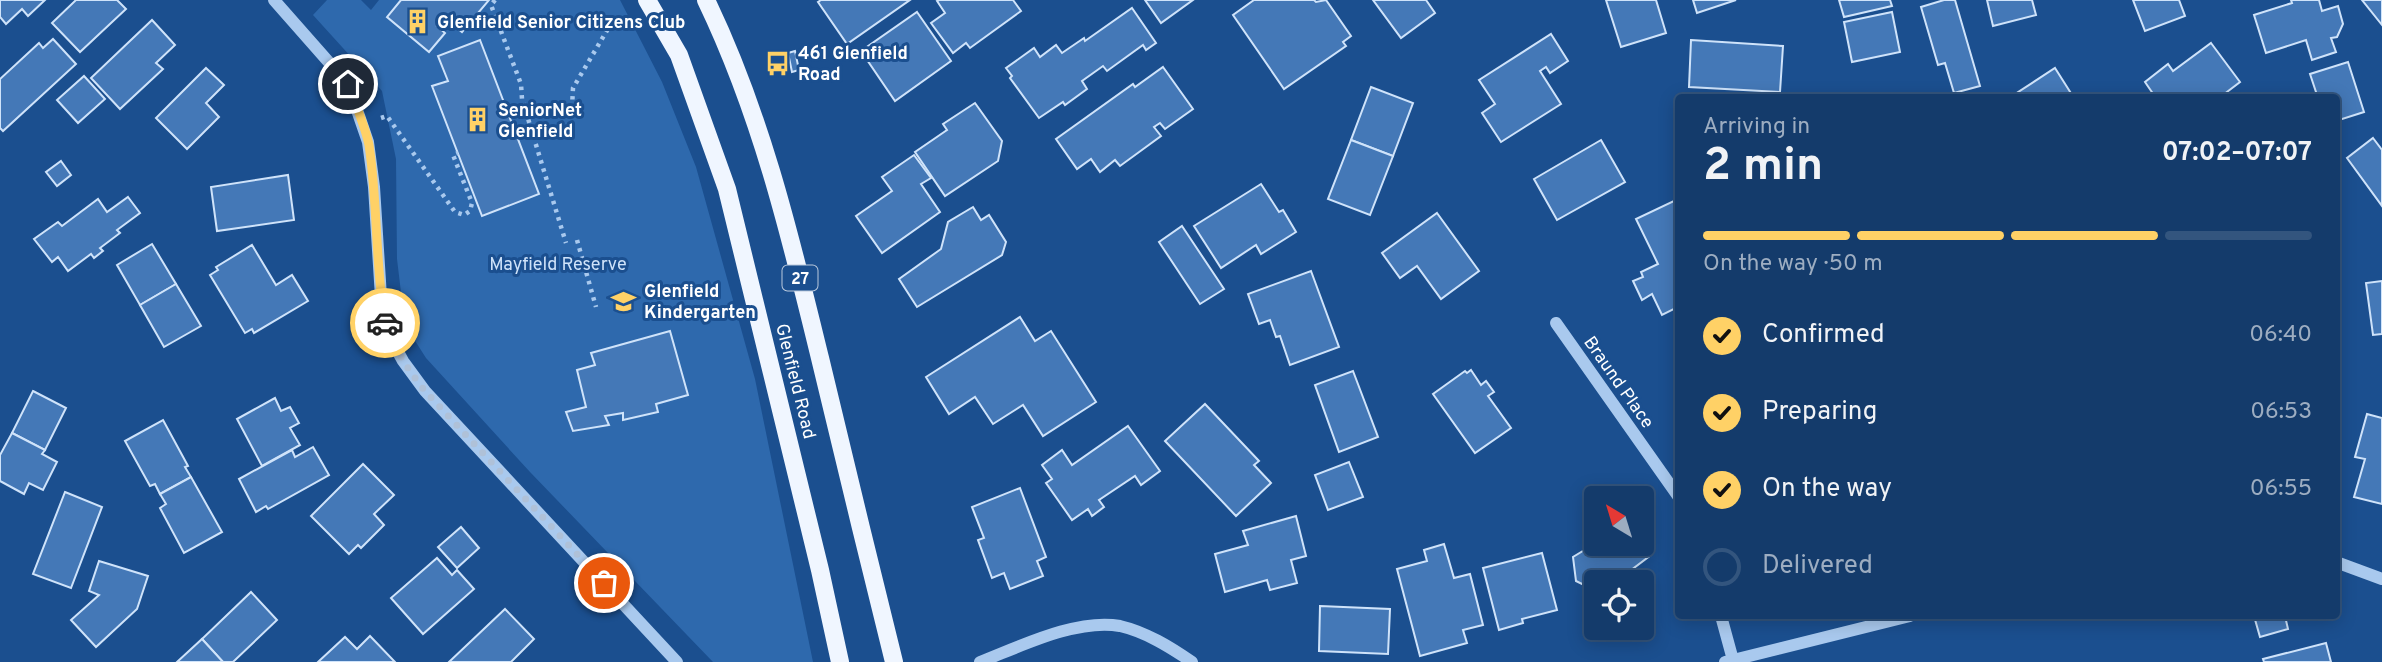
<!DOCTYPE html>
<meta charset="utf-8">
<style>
body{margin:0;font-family:Overpass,sans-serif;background:#214673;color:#f1f3f6;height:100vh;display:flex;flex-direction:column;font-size:26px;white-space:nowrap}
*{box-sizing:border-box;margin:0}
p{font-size:23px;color:#9dadc1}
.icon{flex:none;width:38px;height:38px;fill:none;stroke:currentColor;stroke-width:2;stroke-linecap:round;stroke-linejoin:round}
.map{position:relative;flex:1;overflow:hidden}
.drawer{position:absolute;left:1675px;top:94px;width:665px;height:525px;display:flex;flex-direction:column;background:#143b6b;border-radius:7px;box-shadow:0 4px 18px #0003,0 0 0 2px #33557e}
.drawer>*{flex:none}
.needle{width:46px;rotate:322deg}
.tools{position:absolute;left:1584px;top:486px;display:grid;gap:14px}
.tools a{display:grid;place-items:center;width:70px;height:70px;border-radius:7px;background:#143b6b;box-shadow:0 4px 18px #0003,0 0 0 2px #33557e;font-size:35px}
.pin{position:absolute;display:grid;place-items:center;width:60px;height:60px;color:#fff;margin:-30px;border:4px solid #fff;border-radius:50%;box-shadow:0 2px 7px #0007}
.courier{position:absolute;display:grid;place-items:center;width:70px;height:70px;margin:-35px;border:5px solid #ffd166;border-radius:50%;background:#fff;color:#222;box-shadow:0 2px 9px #0007}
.overview em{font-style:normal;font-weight:700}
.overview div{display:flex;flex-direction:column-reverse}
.overview{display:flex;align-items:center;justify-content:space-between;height:119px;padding:0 28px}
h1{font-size:46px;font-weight:700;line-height:52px}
.bar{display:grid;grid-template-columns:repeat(4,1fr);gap:10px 7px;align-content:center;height:84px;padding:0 28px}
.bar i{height:9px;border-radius:5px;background:#33557e}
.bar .active{background:#ffd166}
.bar p{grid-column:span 4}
ol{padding:0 28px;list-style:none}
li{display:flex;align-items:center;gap:21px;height:77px}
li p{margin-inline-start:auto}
li .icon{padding:7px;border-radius:50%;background:#ffd166;color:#111;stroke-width:4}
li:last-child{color:#9dadc1}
li i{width:38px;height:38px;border:4px solid #33557e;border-radius:50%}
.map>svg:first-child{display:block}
.green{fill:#2e69ad}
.building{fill:#4478b7;stroke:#cfe3fa;stroke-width:2}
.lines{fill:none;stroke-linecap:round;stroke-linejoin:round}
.path{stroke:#a9c9ee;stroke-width:4.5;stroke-dasharray:3.5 5;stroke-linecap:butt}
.minor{stroke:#a9c9ee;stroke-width:12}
.major{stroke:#f0f6ff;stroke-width:18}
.done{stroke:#afc1d8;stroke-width:7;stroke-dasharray:0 12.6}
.route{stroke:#ffd166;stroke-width:9}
.labels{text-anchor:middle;stroke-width:6;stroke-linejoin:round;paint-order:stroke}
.shield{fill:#1b4f8f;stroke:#bbcadd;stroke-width:2}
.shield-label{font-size:16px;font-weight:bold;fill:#fff}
.poi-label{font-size:18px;font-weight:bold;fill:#fff;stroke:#1b4f8f;text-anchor:start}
.park-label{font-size:18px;fill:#cfe3fa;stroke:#1b4f8f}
.street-label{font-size:18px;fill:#fff;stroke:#1b4f8f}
</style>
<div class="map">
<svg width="2382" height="662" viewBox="0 0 2382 662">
<rect width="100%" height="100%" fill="#1b4f8f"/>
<polygon class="green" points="327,0 361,0 371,10 379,0 620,0 662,82 696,167 755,379 813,662 713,662 530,472 426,358 412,336 403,309 397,259 396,159 382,91 313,15"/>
<g class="building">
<polygon points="0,0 45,0 28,16 22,9 6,24 0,17"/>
<polygon points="76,0 117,0 126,9 80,52 52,23"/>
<polygon points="401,0 489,0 462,32 445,18 437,26 445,33 429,52 387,17"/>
<polygon points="821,0 910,0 847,44 818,2"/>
<polygon points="939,0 1013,0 1021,11 970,48 966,43 953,53 931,23 945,13 937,1"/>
<polygon points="1145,0 1193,0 1161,23"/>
<polygon points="1254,0 1314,0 1316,2 1326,0 1351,36 1343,42 1346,46 1284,89 1233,15"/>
<polygon points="1373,0 1426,0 1435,13 1401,38"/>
<polygon points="1606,0 1656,0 1666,33 1621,47"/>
<polygon points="1693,0 1736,0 1697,13"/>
<polygon points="1839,0 1890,0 1892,6 1844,17"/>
<polygon points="1944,0 1955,0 1980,86 1954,93 1945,63 1938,65 1921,7"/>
<polygon points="1987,0 2032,0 2036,15 1993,26"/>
<polygon points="2133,0 2179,0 2185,16 2145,31"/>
<polygon points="2291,0 2319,0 2322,11 2338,6 2343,24 2337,37 2331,38 2336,52 2312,60 2306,40 2266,53 2254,15 2292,3"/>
<polygon points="2362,0 2382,0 2382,25"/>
<polygon points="1132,8 1156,43 1146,50 1143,45 1107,71 1103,66 1082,81 1087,89 1065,105 1063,102 1039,118 1010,78 1012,76 1006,68 1034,48 1040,57 1056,45 1062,53 1084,38 1085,41"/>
<polygon points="917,12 951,61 895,101 861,51"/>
<polygon points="1892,12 1900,52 1852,62 1844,22"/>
<polygon points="152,20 175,45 156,63 163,69 120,109 91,78"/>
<polygon points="1551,34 1568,61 1550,73 1546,67 1540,71 1561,104 1501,142 1482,113 1495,104 1479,80"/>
<polygon points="53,39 76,64 3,131 0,128 0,79 39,43 43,48"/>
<polygon points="480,40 539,194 482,216 432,86 448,81 438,56"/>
<polygon points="1691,40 1783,46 1780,92 1689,87"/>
<polygon points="2211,43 2240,82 2219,98 2156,98 2145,82 2168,64 2173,71"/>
<polygon points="795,51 799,70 792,72 788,53"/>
<polygon points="2348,62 2364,112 2336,121 2336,98 2318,98 2310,74"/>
<polygon points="1163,67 1193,109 1165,129 1160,123 1154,127 1161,136 1120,166 1115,160 1100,172 1091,159 1077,169 1056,139 1133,84 1135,87"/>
<polygon points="206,68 224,85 206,103 219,117 187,149 156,118"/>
<polygon points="2055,68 2074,98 2009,98"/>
<polygon points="84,76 105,99 78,123 57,100"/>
<polygon points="1371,87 1413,103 1393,156 1351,140"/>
<polygon points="975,103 1002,141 998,161 945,196 915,152 947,130 943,124"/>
<polygon points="2373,138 2382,150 2382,206 2347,158"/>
<polygon points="1351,140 1393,156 1370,215 1328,199"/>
<polygon points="1601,140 1625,182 1557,220 1534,179"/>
<polygon points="914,155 931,178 921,184 940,212 882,253 856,216 892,191 882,177"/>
<polygon points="61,161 71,175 57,186 46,172"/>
<polygon points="288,175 294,220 217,231 211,187"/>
<polygon points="1261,184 1279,212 1283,210 1296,232 1261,254 1256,245 1221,268 1194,226"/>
<polygon points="128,197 140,213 117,230 120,233 100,248 103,251 94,258 91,254 68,271 58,257 52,262 34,239 58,222 62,226 98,199 107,212"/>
<polygon points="1678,199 1678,307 1662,315 1652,294 1642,300 1633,281 1643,277 1641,272 1658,264 1636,219"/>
<polygon points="973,207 981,220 989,215 1006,242 1002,255 917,307 899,279 941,249 948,222"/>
<polygon points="1437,213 1479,271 1441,299 1417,266 1400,278 1382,253"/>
<polygon points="1182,226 1224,289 1200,304 1159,242"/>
<polygon points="152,244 176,284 140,305 117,265"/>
<polygon points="252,245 276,285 292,275 308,301 254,333 252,329 245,333 210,275 218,270 216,267"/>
<polygon points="1311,271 1339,347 1290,365 1280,336 1276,337 1270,320 1259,324 1248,294"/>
<polygon points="2382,281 2382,334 2373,335 2366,283"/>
<polygon points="176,284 201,326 164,347 140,305"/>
<polygon points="1020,317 1035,341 1051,331 1096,402 1043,436 1023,405 993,424 975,397 949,414 926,377"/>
<polygon points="670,331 688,395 656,404 658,412 623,420 623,413 605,416 609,425 573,431 566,412 586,407 577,370 595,365 591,353"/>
<polygon points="1471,370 1481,385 1486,381 1494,392 1488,396 1511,428 1475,453 1433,394 1465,371 1467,373"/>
<polygon points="1353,371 1378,437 1339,452 1315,385"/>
<polygon points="33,391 66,408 45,450 12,433"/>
<polygon points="275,398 281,411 290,407 299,423 290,428 300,445 262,466 237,419"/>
<polygon points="1205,404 1259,461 1254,465 1271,483 1236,516 1165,441"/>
<polygon points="2367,414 2382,418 2382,504 2354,497 2365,459 2355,457"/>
<polygon points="163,420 188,466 185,467 191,477 160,494 155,484 150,486 125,441"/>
<polygon points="1128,426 1160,471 1141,485 1135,476 1099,500 1104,507 1092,516 1088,509 1072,520 1046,483 1052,479 1042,465 1062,450 1072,465"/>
<polygon points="12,433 45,450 42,454 57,462 43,490 29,483 24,494 0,481 0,455"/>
<polygon points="313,447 329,475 268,509 266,506 256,512 239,479 292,450 295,457"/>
<polygon points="1349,462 1363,497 1328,510 1315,475"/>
<polygon points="363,464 394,495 374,514 384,525 361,548 358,545 349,554 311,516"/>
<polygon points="191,477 222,532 184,553 160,508 166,504 160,494"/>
<polygon points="1020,488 1046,557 1037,561 1043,576 1010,589 1004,573 992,578 978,540 984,538 972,507"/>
<polygon points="65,492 102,507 71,588 33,574"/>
<polygon points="1596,508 1596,544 1642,544 1651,555 1626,574 1622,583 1596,583 1596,591 1576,581 1573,557 1591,546 1584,535 1593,529 1585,516"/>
<polygon points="1296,516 1306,556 1291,560 1297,583 1270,590 1267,580 1225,592 1215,554 1248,545 1243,531"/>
<polygon points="461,527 479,548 457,568 438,547"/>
<polygon points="1444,544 1454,578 1470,574 1483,625 1463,630 1467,643 1420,656 1397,569 1427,561 1424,550"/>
<polygon points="1542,553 1557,610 1522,619 1523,623 1499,630 1483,568"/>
<polygon points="437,558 452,575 457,570 474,589 423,634 391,598"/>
<polygon points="99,561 148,576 137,609 96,647 71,620 99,595 89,591"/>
<polygon points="251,592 277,620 233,662 223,662 202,639"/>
<polygon points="1320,606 1390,609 1388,654 1319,651"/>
<polygon points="505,609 534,639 511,662 449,662"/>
<polygon points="2254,616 2285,616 2288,629 2260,637"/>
<polygon points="370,636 395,662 318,662 345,637 357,649"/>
<polygon points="202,639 223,662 177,662"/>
<polygon points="2326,643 2331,662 2264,662 2263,659"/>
</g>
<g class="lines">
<g class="path">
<polyline points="495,0 491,5 521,84 522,99 566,243"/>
<polyline points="572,108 573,88 609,27"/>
<polyline points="381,118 387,116 455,212 464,215 470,211 472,203 453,155 458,153"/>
<polyline points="577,240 596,307"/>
</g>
<g class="minor">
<polyline points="274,0 348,84 368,142 374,187 381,297 385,323 392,341 403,361 425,391 677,662"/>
<polyline points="1556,323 1678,496"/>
<polyline points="2336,562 2382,579"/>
<polyline points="1721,616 1733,660"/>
<path d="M980,662C1019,647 1077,618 1120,626C1146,632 1170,647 1192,662"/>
<polyline points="1725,662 1910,616"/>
</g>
<g class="major">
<polyline points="647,0 679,55 727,189 820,570 840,662"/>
<path d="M706,0C761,114 790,235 820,358C844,459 869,561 894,662"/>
</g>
</g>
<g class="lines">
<path class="done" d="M385,323C394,348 408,370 425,391L604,583"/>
<path class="route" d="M348,84C355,104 365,125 369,145C378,204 375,264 385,323"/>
</g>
<defs>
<symbol id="building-bare" viewBox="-9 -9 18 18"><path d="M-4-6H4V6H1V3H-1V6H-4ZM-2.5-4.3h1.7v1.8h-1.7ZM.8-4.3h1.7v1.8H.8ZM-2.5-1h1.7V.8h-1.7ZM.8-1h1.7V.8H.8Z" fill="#ffd166" stroke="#1b4f8f" stroke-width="2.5" paint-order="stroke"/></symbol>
<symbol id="bus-bare" viewBox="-9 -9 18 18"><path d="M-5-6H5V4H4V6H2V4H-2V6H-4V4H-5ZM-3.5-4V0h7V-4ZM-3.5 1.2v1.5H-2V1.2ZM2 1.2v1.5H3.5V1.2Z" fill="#ffd166" stroke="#1b4f8f" stroke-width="2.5" paint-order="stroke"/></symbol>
<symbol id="school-bare" viewBox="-9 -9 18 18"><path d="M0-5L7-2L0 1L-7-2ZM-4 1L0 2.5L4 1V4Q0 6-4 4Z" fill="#ffd166" stroke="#1b4f8f" stroke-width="2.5" paint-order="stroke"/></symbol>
</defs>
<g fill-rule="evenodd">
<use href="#building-bare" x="400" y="4" width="35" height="35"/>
<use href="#bus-bare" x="760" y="46" width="35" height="35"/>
<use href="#building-bare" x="460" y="102" width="35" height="35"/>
<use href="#school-bare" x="606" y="284" width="35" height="35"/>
</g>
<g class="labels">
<rect class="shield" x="782.5" y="265.5" width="35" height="25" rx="5"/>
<g class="shield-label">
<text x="800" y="284">27</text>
</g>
<g class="poi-label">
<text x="437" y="28">Glenfield Senior Citizens Club</text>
<text x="798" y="59">461 Glenfield<tspan x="798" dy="21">Road</tspan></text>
<text x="498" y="116">SeniorNet<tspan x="498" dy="21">Glenfield</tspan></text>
<text x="644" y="297">Glenfield<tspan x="644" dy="21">Kindergarten</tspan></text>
</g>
<g class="park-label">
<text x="558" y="270">Mayfield Reserve</text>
</g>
<g class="street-label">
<text transform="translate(796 381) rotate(76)" y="6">Glenfield Road</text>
<text transform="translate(1619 382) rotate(55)" y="6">Braund Place</text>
</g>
</g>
</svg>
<div class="tools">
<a><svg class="needle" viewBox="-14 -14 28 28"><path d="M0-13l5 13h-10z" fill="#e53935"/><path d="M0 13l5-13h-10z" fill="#9dadc1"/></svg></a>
<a><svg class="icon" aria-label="locate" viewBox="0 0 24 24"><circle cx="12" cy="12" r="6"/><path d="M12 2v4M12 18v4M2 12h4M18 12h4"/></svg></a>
</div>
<div class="pin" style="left:604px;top:583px;background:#ea580c"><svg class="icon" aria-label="bag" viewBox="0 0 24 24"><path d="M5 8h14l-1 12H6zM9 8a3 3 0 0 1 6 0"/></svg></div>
<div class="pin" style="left:348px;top:84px;background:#1f2937"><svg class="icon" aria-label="home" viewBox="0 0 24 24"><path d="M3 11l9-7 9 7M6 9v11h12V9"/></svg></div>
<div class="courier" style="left:385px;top:323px"><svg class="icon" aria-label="car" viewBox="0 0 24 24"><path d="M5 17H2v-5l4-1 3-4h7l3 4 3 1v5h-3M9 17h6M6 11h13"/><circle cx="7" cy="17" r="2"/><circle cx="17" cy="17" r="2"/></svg></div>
<section class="drawer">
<div class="overview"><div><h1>2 min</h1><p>Arriving in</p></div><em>07:02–07:07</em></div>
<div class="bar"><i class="active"></i><i class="active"></i><i class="active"></i><i></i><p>On the way · 50 m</p></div>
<ol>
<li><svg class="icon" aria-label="check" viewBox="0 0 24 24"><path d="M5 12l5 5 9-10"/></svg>Confirmed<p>06:40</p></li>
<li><svg class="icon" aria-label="check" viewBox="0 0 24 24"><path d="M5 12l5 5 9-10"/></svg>Preparing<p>06:53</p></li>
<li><svg class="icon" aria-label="check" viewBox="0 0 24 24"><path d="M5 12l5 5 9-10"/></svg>On the way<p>06:55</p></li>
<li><i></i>Delivered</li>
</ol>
</section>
</div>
